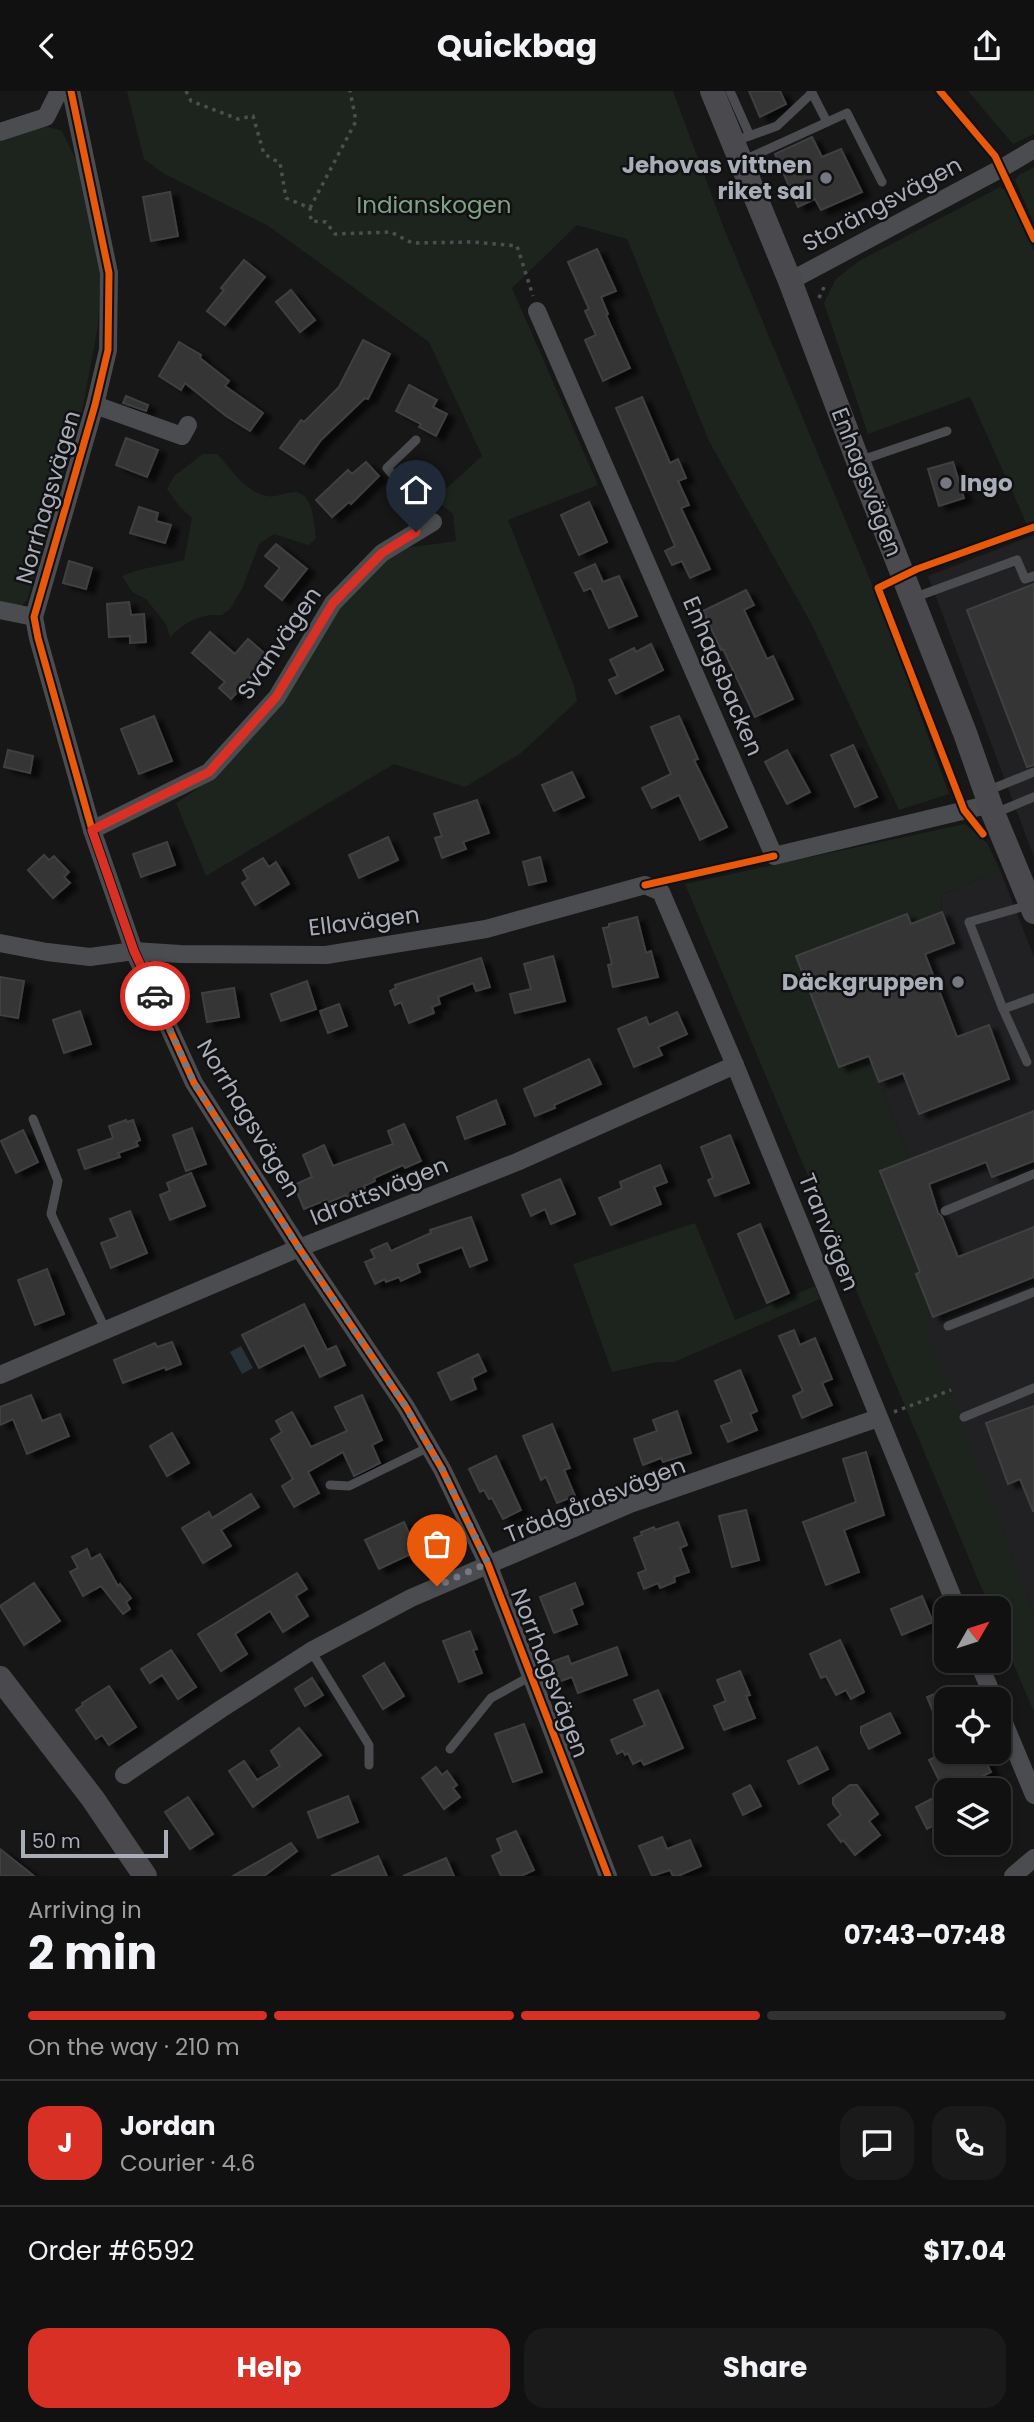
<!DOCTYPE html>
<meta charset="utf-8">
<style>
body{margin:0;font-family:Poppins,sans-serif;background:#1a1a1a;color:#f1f3f6;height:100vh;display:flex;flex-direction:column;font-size:26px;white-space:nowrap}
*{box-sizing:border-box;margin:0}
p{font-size:23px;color:#9c9d9f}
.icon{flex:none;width:38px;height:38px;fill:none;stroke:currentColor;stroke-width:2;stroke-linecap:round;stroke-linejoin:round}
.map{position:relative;height:1785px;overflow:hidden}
.drawer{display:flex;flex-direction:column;background:#111;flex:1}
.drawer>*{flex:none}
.needle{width:46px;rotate:51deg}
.controls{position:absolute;left:934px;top:1505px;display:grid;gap:14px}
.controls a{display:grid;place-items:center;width:77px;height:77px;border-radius:14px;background:#111;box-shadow:0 4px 10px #0003,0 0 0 2px #303131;font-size:35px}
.scale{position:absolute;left:21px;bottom:18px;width:147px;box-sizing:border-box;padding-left:7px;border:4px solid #a8adb8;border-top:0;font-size:19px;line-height:24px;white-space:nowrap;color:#a8adb8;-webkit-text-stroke:5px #111113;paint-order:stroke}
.pin{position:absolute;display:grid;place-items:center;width:60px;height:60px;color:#fff;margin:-72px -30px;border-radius:50% 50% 50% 0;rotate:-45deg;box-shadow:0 0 7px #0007}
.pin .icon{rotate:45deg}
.courier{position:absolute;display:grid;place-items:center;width:70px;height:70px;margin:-35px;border:5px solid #d93025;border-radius:50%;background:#fff;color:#222;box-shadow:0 2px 9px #0007}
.summary em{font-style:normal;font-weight:700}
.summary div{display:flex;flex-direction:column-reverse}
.summary{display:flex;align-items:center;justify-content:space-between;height:119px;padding:0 28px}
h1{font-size:46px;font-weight:700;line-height:52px}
.bar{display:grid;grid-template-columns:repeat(4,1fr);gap:10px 7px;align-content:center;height:84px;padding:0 28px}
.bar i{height:9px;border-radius:5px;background:#303131}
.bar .active{background:#d93025}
.bar p{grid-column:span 4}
.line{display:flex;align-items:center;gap:18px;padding:0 28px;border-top:2px solid #303131}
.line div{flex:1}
.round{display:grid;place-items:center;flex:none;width:74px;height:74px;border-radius:21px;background:#1a1a1a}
.primary-button{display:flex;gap:14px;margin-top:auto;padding:14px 28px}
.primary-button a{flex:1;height:80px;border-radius:21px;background:#d93025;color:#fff;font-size:28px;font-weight:700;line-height:80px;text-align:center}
.primary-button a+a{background:#1a1a1a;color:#f1f3f6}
header{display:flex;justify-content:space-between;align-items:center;height:91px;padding:0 28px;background:#111;font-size:32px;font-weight:700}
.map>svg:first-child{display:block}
.built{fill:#212123}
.green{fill:#1d241e}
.water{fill:#2a3239}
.building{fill:#353536;stroke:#3f4043;stroke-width:2;filter:url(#shadow)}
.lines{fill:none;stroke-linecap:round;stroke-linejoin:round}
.path{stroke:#4d4e52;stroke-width:3.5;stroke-dasharray:3.5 5;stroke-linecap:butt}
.lane{stroke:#4b4c50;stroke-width:9}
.street{stroke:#4b4c50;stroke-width:18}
.secondary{stroke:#4a4a4e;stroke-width:24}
.cycleway-casing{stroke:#111113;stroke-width:11}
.cycleway{stroke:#e8590c;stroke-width:7}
.done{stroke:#757880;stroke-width:7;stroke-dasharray:0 12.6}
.route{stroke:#d93025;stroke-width:9}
.poi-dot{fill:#757880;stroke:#111113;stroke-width:2.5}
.labels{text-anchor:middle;stroke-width:5;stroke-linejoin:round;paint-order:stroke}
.poi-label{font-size:23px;font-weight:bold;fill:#a8adb8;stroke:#111113;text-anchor:end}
.street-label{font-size:23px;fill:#a8adb8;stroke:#111113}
.park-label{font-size:23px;fill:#7fa381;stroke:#111113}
</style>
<header><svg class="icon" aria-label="back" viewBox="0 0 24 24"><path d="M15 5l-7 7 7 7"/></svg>Quickbag<svg class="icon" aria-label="share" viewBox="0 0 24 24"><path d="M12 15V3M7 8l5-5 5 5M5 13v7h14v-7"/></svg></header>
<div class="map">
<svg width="1034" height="1785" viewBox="0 0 1034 1785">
<defs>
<filter id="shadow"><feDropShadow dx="8" dy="4.5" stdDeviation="2" flood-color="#0009"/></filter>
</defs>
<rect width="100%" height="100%" fill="#171717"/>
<g class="built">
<polygon points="1034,444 1034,766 928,485"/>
<polygon points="1000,779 1034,866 1034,1522 924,1233 880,1080 910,1068 869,965 839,976 796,865 907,823 942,821 941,804"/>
</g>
<g class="green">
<polygon points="127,0 673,0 723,135 879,510 949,703 899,719 812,534 709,350 627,148 577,134 512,197 598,394 508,429 574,595 577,610 521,662 465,696 394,673 206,785 176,712 197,698 234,666 295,588 328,530 372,478 406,457 456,450 453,423 435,408 482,365 429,251 267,134 163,82 144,68"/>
<polygon points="968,0 1034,0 1034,43 1013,53"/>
<polygon points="45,35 62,40 77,71 101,174 98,235 83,315 27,509 21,515 0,516 0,50"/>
<polygon points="1034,76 1034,132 1015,89 1019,84"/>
<polygon points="1000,96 1007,100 1034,160 1034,433 1028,436 970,306 868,343 824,212 836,188 859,170"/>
<path d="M203,363H217C233,379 243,400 267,405C276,407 286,401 295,401C314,402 314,435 316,448L308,454L274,443L259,453L242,498L230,518L222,524C198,523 187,530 170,546L166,533L146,508L132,501L122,485C142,476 163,475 184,469L192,427L180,416L167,398L174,385Z"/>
<polygon points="965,733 987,752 1000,779 941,804 942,821 911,833 907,823 797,865 839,976 869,965 910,1068 881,1080 948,1142 933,1226 925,1233 1034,1522 1034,1621 999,1539 999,1517 990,1517 685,793"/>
<polygon points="695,1132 735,1229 815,1195 820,1208 674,1271 657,1271 612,1281 573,1173"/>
</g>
<polygon class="water" points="241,1255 253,1277 242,1283 230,1261"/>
<g class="building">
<polygon points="749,0 780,0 786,13 760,26"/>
<polygon points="812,46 822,66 841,58 862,101 821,119 815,108 798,116 775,63"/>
<polygon points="170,101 178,145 151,150 143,106"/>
<polygon points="597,158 616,200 601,206 608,223 606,224 630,277 603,290 585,249 596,244 585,220 589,218 568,171"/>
<polygon points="244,169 265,186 225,234 207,220 224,199 221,197"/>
<polygon points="291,199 315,229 300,241 276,211"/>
<polygon points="363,249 390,263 368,308 365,307 321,349 304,373 280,357 301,329 304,331 339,296"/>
<polygon points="179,251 201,264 200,267 229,290 225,295 263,322 250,340 226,325 185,292 181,299 159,285"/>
<polygon points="409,294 437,309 433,316 447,323 436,345 419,336 421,333 396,320"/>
<polygon points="126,305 148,314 146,320 123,312"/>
<polygon points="642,306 670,372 678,368 686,387 678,390 689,414 681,417 710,478 690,487 682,470 672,474 665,460 675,455 616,317"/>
<polygon points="126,347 158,359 147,386 116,374"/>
<polygon points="366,371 379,385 351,413 349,411 332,426 316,409 348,379 352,383"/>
<polygon points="953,371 964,407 939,415 928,378"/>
<polygon points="589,411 607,451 579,464 561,424"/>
<polygon points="139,416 158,422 156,430 171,434 165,452 130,442"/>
<polygon points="276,453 307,478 282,509 265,495 280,477 265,465"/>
<polygon points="69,470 92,477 86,498 63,492"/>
<polygon points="595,473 603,491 619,485 637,525 609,537 591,497 584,500 575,482"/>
<polygon points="1034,493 1034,674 1027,676 967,519"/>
<polygon points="746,499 754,514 744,519 767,568 773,565 793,608 755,626 723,558 721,559 703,520"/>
<polygon points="129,511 131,524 144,523 146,551 130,552 130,545 109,546 107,513"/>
<polygon points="210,541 235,563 248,548 269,566 231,608 219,597 225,591 192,562"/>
<polygon points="651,553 663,579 616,603 609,589 618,585 610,569 634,557 636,561"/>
<polygon points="154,625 172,670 139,683 121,638"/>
<polygon points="679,625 698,668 694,669 727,736 700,749 679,704 652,717 642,697 671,683 651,636"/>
<polygon points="853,654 877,706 855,716 831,664"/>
<polygon points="8,659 33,665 30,682 4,676"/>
<polygon points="787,659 810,701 787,713 765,671"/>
<polygon points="572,681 584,706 554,720 542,694"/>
<polygon points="477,709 489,742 463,751 466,758 442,767 435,747 442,745 434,723"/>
<polygon points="388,746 398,769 359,787 349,764"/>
<polygon points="167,751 175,774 141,786 133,763"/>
<polygon points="44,764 49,769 54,765 69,781 64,786 70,792 53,807 28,779"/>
<polygon points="540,766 546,790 529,794 523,771"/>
<polygon points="263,767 269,776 276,771 289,793 255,814 242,792 248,788 243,779"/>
<polygon points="942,821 954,852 925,863 957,946 989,934 1009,988 919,1023 903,982 879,991 869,965 839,976 796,865 907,823 911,833"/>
<polygon points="637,826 646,862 651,860 658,886 613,896 608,874 612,873 603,837 609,836 609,833"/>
<polygon points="553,865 565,910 515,922 510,903 531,898 524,873"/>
<polygon points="481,867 490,896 476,900 473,892 438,906 440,913 432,916 434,922 409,932 401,911 395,914 390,900 396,897 395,894"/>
<polygon points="0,886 24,890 18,927 0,924"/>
<polygon points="307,890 316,918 281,930 271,903"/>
<polygon points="234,897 239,926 207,931 202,902"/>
<polygon points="339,913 347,935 328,942 320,920"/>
<polygon points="80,920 91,953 64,962 53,929"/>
<polygon points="677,921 687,943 658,956 662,964 634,976 618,938 646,926 649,934"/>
<polygon points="589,968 601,993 554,1014 555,1017 535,1025 524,998"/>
<polygon points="496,1009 505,1033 465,1048 457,1026"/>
<polygon points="1034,1020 1034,1070 992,1086 986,1071 929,1093 938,1122 942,1126 958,1166 1034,1136 1034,1186 933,1226 916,1183 920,1181 880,1080"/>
<polygon points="126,1029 127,1031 133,1029 140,1049 136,1051 138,1055 118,1062 120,1066 85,1078 78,1059 113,1047 109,1035"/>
<polygon points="404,1033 421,1070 405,1077 403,1074 374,1087 375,1090 364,1095 366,1101 348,1109 346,1104 327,1112 326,1109 304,1118 294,1094 312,1086 303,1064 324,1054 333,1075 393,1053 388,1040"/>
<polygon points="192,1037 206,1073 186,1080 173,1044"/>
<polygon points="23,1039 38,1071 16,1082 1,1050"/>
<polygon points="730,1044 749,1092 715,1105 708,1089 713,1087 701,1056"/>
<polygon points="660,1074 667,1091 654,1096 661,1113 611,1134 599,1107 622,1097 620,1091"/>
<polygon points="191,1082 205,1115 170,1129 160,1104 170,1100 167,1092"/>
<polygon points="560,1088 575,1123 551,1133 545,1118 531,1125 522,1104"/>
<polygon points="130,1120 147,1162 111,1177 101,1152 118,1146 110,1128"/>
<polygon points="471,1126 487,1169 470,1176 462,1156 417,1173 420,1181 401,1190 399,1186 386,1191 385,1188 375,1193 365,1171 375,1167 371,1159 387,1152 391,1160 431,1142 430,1139"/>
<polygon points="760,1133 789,1202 767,1212 738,1143"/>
<polygon points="47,1178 64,1223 35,1234 18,1189"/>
<polygon points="304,1213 327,1259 336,1255 345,1274 320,1286 304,1254 259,1277 242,1244"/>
<polygon points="794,1239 800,1254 815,1247 832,1288 822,1292 832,1314 802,1327 793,1305 803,1300 779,1245"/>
<polygon points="172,1251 181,1273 166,1279 165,1276 123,1292 114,1269 155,1252 157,1256"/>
<polygon points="478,1263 486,1280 472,1287 476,1298 451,1309 438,1282"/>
<polygon points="740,1279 757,1320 750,1323 757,1339 728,1351 721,1335 732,1331 715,1290"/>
<polygon points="31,1304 42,1330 60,1323 69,1345 27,1363 13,1328 0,1334 0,1316"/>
<polygon points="362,1304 382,1349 372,1354 380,1372 354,1385 343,1361 308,1381 319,1402 294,1416 282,1395 293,1388 271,1348 282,1341 276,1330 292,1321 311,1356 347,1340 335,1316"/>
<polygon points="1034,1315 1034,1420 1033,1420 1020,1388 1008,1393 986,1332"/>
<polygon points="677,1320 691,1362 663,1371 661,1367 643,1374 634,1348 657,1340 653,1329"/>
<polygon points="552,1333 570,1377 564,1379 575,1405 557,1412 546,1386 541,1389 523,1345"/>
<polygon points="172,1342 189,1372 167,1385 150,1355"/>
<polygon points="866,1361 884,1424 844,1439 859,1481 826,1494 803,1431 856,1411 843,1368"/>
<polygon points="496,1365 521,1419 503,1428 492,1407 489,1408 484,1399 480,1401 469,1378"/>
<polygon points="251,1403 259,1416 221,1439 231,1455 203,1472 182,1437 209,1421 212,1427"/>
<polygon points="746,1419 759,1469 732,1476 719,1425"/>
<polygon points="404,1431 417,1460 379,1478 365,1449"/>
<polygon points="678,1431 687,1454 680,1457 689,1481 674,1486 675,1491 660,1497 658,1492 644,1498 638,1482 646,1479 634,1447 642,1444 641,1441 654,1436 655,1439"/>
<polygon points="87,1458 91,1468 100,1463 118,1495 120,1493 131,1507 126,1511 130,1518 123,1523 101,1495 83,1505 70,1481 78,1477 72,1466"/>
<polygon points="297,1482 307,1498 296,1505 308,1525 283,1541 270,1520 235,1543 247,1563 221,1580 198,1543"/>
<polygon points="34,1492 60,1530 24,1554 0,1515"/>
<polygon points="575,1492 583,1513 571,1518 577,1533 554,1542 540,1506"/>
<polygon points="922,1505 933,1531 902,1544 891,1518"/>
<polygon points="470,1540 477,1558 473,1559 482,1582 459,1591 443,1550"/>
<polygon points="840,1549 864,1601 851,1608 846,1599 836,1604 826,1585 821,1587 810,1563"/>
<polygon points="617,1556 627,1584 578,1602 572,1586 558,1591 551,1571 568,1565 571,1573"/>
<polygon points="171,1559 196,1596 178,1608 162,1584 150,1592 141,1578"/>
<polygon points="384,1572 404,1605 383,1618 363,1585"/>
<polygon points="740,1580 750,1604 746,1605 755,1627 724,1639 714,1615 726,1610 717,1589"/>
<polygon points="312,1587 323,1604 305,1615 295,1598"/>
<polygon points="109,1595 136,1636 109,1654 102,1644 96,1648 76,1619 83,1614 82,1612"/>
<polygon points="947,1598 947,1652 946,1652 927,1606"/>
<polygon points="658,1599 683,1657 644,1674 641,1669 633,1673 628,1662 625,1664 623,1660 617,1663 611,1649 645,1634 634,1609"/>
<polygon points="890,1622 900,1642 869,1658 861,1642 861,1636"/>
<polygon points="524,1633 542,1681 513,1691 495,1643"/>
<polygon points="299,1637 321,1664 253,1716 229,1680 244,1670 257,1689 280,1675 271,1660"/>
<polygon points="817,1656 828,1678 799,1693 788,1670"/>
<polygon points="945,1661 981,1661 991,1681 954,1699 947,1699 947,1728 927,1738 916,1716 945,1701 929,1669"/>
<polygon points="436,1676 442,1684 447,1680 457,1694 453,1697 460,1706 444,1718 422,1687"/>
<polygon points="750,1694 761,1715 743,1724 733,1703"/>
<polygon points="850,1694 857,1694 878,1723 869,1730 880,1744 855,1764 843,1749 841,1751 828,1734 841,1724 833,1713 833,1707"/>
<polygon points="348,1705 358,1731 318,1747 308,1721"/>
<polygon points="188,1706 213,1743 190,1758 165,1721"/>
<polygon points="516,1740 534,1779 521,1785 501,1785 492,1765 502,1760 497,1748"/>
<polygon points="662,1746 667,1758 690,1749 701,1775 678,1785 673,1785 670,1779 652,1785 639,1755"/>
<polygon points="291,1752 297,1760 264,1785 233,1785"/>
<polygon points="0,1758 34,1785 0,1785"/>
<polygon points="378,1765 387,1785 331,1785"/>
<polygon points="446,1767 454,1785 403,1785"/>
</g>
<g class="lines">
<g class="path">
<polyline points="186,0 191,10 238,28 253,25 264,63 280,72 286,107 310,117 311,130 326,131 335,143 391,141 412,152 473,151 517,155 533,205"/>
<polyline points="310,117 356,30 350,0"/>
<polyline points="805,155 817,154"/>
<polyline points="819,207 826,192"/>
<polyline points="894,1321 951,1299"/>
</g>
<g class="lane">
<polyline points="730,0 750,45"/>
<polyline points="811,0 827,31"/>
<polyline points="735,50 777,35 812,2"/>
<polyline points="742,70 847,22 882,91"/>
<polyline points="416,349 387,377 433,431"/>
<polyline points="859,370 947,340"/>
<polyline points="913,507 1017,469 1025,488 1034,485"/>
<polyline points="987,700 1034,681"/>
<polyline points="995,722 1034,706"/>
<polyline points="1003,918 1034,907"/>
<polyline points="1027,971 1003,918 969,831 1029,814"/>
<polyline points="33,1028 58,1090 51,1123 106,1240"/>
<polyline points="945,1120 1034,1083"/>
<polyline points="948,1235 1034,1201"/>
<polyline points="964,1326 1034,1297"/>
<polyline points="330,1394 349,1395 429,1356"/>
<polyline points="311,1560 369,1654 369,1674"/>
<polyline points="450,1658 491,1607 531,1585"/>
</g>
<g class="street">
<polyline points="71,0 109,182 108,259 95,314 34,526 38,547 92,739 134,860 194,992 299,1157 406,1316 442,1378 488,1473 608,1785"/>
<polyline points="0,41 46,26 59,0"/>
<polyline points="790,190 1002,77 1034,58"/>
<polyline points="537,220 774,765 991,713"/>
<polyline points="95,314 182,345 188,334"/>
<polyline points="0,519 34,526"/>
<polyline points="92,739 209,681 277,606 333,512 382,462 433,431"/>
<polyline points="0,852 47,861 90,866 134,860 180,863 326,864 486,838 645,794 661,801 735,974 957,1517"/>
<polyline points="0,1284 299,1157 517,1071 735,974"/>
<polyline points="978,1570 994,1608"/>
<polyline points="999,1620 1034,1704"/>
<polyline points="124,1684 221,1618 311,1560 411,1507 630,1413 878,1327"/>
<polyline points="1013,1785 1034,1767"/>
</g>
<g class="secondary">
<polyline points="712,0 790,190 858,370 965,642 993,722 1034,821"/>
<polyline points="0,1587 93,1708 145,1785"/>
</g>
<defs>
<g id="cycleway">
<polyline points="71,0 109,182 108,259 95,314 34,526 38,547 92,739 134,860 194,992 299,1157 406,1316 442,1378 488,1473 608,1785"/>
<polyline points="940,0 995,65 1034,148"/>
<polyline points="983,743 964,719 878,497 917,478 1034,436"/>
<polyline points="645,794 774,765"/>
</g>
</defs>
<use href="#cycleway" class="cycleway-casing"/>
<use href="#cycleway" class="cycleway"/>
</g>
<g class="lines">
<polyline class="done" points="155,905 194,992 299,1157 406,1316 442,1378 488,1472 437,1495"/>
<polyline class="route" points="155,905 134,860 92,739 209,681 276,606 333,512 382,462 416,441"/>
</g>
<g class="poi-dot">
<circle cx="826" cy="87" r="7"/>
<circle cx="946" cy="392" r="7"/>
<circle cx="958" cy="891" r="7"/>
</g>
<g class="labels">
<g class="poi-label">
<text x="812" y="82">Jehovas vittnen<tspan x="812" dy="26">riket sal</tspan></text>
<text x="960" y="400" text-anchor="start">Ingo</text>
<text x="944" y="899">Däckgruppen</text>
</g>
<g class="street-label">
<text transform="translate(882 113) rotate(-28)" y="8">Storängsvägen</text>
<text transform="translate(867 391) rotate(69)" y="8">Enhagsvägen</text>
<text transform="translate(48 406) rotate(-74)" y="8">Norrhagsvägen</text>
<text transform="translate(279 552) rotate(-56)" y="8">Svanvägen</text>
<text transform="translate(723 585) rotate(67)" y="8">Enhagsbacken</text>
<text transform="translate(364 830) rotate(-7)" y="8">Ellavägen</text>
<text transform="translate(249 1027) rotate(59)" y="8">Norrhagsvägen</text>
<text transform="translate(379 1100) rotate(-22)" y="8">Idrottsvägen</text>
<text transform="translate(829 1141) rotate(68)" y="8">Tranvägen</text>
<text transform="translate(595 1409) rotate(-22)" y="8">Trädgårdsvägen</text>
<text transform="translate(550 1582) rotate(69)" y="8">Norrhagsvägen</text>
</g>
<g class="park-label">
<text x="434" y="122">Indianskogen</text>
</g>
</g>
</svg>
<div class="controls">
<a><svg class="needle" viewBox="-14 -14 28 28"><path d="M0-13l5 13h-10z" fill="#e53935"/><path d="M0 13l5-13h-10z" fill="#9c9d9f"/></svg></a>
<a><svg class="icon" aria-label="locate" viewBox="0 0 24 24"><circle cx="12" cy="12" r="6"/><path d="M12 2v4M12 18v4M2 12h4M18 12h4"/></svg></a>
<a><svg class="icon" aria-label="layers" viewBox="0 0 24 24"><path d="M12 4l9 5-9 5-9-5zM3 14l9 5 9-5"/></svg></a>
</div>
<div class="scale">50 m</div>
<div class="pin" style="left:437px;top:1495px;background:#ea580c"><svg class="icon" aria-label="bag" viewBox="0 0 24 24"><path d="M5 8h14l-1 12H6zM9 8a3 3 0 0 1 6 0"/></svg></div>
<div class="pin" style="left:416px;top:441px;background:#1f2937"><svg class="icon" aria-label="home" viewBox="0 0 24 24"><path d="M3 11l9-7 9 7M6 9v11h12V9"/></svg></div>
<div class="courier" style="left:155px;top:905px"><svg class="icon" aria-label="car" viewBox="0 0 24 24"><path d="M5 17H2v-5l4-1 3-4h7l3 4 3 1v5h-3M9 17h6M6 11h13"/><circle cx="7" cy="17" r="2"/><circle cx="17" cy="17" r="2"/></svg></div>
</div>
<section class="drawer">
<div class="summary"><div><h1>2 min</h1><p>Arriving in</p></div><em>07:43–07:48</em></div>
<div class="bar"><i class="active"></i><i class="active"></i><i class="active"></i><i></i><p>On the way · 210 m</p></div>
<div class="line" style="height:126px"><b class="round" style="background:#d93025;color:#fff">J</b><div><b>Jordan</b><p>Courier · 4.6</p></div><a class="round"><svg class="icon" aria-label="chat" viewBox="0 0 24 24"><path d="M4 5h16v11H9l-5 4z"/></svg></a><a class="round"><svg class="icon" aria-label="phone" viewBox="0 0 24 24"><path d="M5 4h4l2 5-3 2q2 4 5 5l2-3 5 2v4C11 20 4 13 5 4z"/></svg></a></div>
<div class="line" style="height:91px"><div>Order #6592</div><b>$17.04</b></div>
<div class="primary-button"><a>Help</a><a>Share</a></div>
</section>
